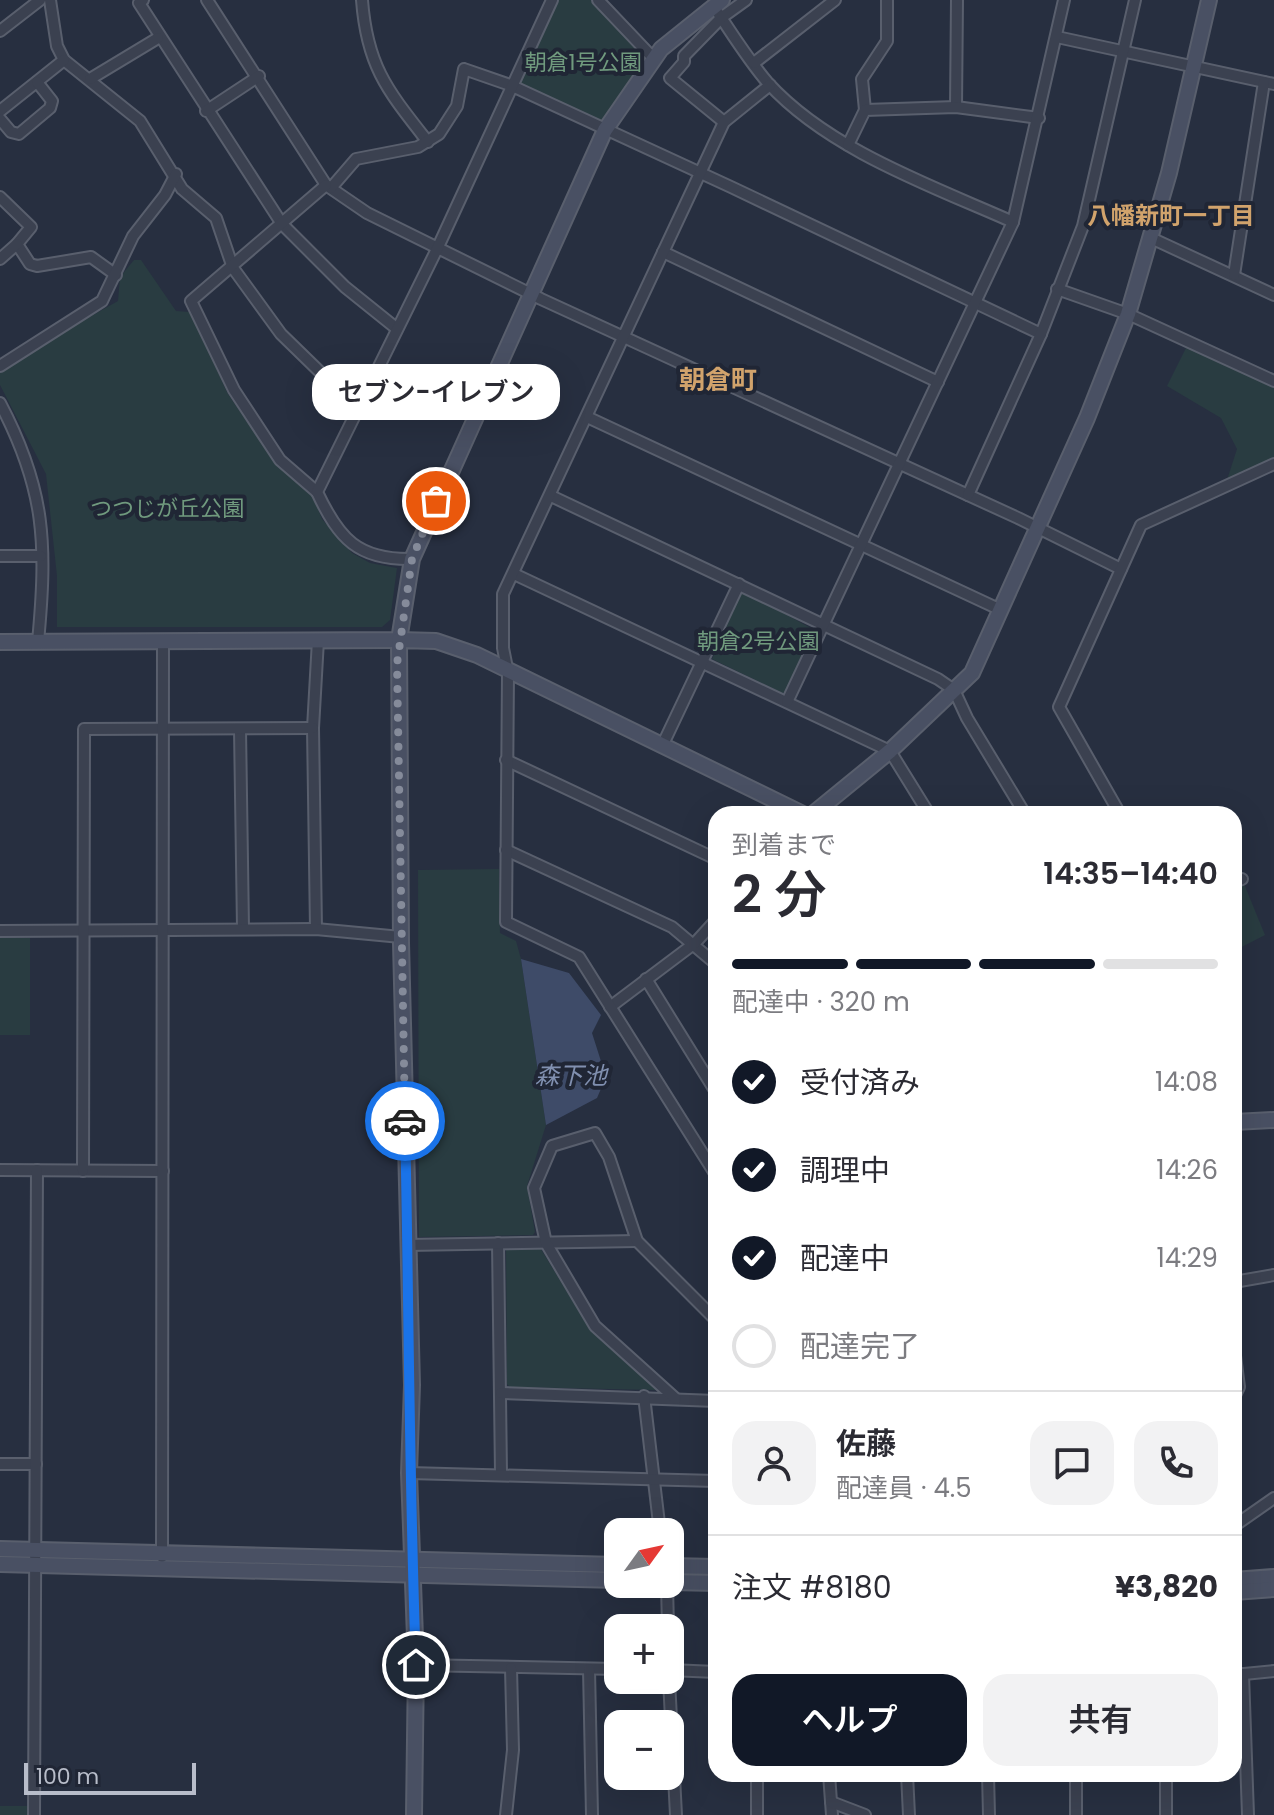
<!DOCTYPE html>
<html lang="ja">
<meta charset="utf-8">
<style>
body{margin:0;font-family:Poppins,"Noto Sans JP",sans-serif;background:#f2f2f3;color:#2b2b33;height:100vh;display:flex;flex-direction:column;font-size:30px;white-space:nowrap}
*{box-sizing:border-box;margin:0}
p{font-size:26px;color:#7c7c81}
.icon{flex:none;width:44px;height:44px;fill:none;stroke:currentColor;stroke-width:2;stroke-linecap:round;stroke-linejoin:round}
.map{position:relative;flex:1;overflow:hidden}
.side{position:absolute;left:708px;top:806px;width:534px;height:976px;display:flex;flex-direction:column;background:#fff;border-radius:24px;box-shadow:0 8px 32px #0002}
.side>*{flex:none}
.needle{width:52px;rotate:57deg}
.controls{position:absolute;left:604px;top:1518px;display:grid;gap:16px}
.controls a{display:grid;place-items:center;width:80px;height:80px;border-radius:16px;background:#fff;box-shadow:0 8px 32px #0002;font-size:40px}
.scale{position:absolute;left:24px;bottom:20px;width:172px;box-sizing:border-box;padding-left:8px;border:4px solid #b8bdca;border-top:0;font-size:22px;line-height:28px;white-space:nowrap;color:#b8bdca;-webkit-text-stroke:6px #202635;paint-order:stroke}
.pin{position:absolute;display:grid;place-items:center;width:68px;height:68px;color:#fff;margin:-34px;border:4px solid #fff;border-radius:50%;box-shadow:0 2px 8px #0007}
.courier{position:absolute;display:grid;place-items:center;width:80px;height:80px;margin:-40px;border:6px solid #1a73e8;border-radius:50%;background:#fff;color:#222;box-shadow:0 2px 10px #0007}
.bubble{position:absolute;height:56px;border-radius:24px;background:#fff;box-shadow:0 8px 32px #0002;font-size:26px;font-weight:600;line-height:56px;text-align:center}
.summary em{font-style:normal;font-weight:600}
.summary div{display:flex;flex-direction:column-reverse}
.summary{display:flex;align-items:center;justify-content:space-between;height:136px;padding:0 24px}
h1{font-size:52px;font-weight:600;line-height:60px}
.bar{display:grid;grid-template-columns:repeat(4,1fr);gap:12px 8px;align-content:center;height:96px;padding:0 24px}
.bar i{height:10px;border-radius:6px;background:#e1e1e2}
.bar .on{background:#111827}
.bar p{grid-column:span 4}
.line{display:flex;align-items:center;gap:20px;padding:0 24px;border-top:2px solid #e1e1e2}
.line div{flex:1}
.round{display:grid;place-items:center;flex:none;width:84px;height:84px;border-radius:24px;background:#f2f2f3}
ol{padding:0 24px;list-style:none}
li{display:flex;align-items:center;gap:24px;height:88px}
li p{margin-inline-start:auto}
li .icon{padding:8px;border-radius:50%;background:#111827;color:#fff;stroke-width:4}
li:last-child{color:#7c7c81}
li i{width:44px;height:44px;border:4px solid #e1e1e2;border-radius:50%}
.primary-button{display:flex;gap:16px;margin-top:auto;padding:16px 24px}
.primary-button a{flex:1;height:92px;border-radius:24px;background:#111827;color:#fff;font-size:32px;font-weight:600;line-height:92px;text-align:center}
.primary-button a+a{background:#f2f2f3;color:#2b2b33}
.map>svg:first-child{display:block}
.green{fill:#293c41}
.water{fill:#3e4b68}
.lines{fill:none;stroke-linecap:round;stroke-linejoin:round}
.street-casing{stroke:#595f6d;stroke-width:14}
.secondary-casing{stroke:#595f6d;stroke-width:18}
.street{stroke:#3b4150;stroke-width:10}
.secondary{stroke:#495063;stroke-width:14}
.done{stroke:#858b9a;stroke-width:8;stroke-dasharray:0 14.4}
.route{stroke:#1a73e8;stroke-width:10}
.labels{text-anchor:middle;stroke-width:8;stroke-linejoin:round;paint-order:stroke}
.park-label{font-size:22px;fill:#709a7e;stroke:#202635}
.neighbourhood-label{font-size:24px;font-weight:bold;fill:#d1a36c;stroke:#202635}
.water-label{font-size:24px;font-style:italic;fill:#8190b0;stroke:#202635}
.quarter-label{font-size:26px;font-weight:bold;fill:#d1a36c;stroke:#202635}
</style>
<div class="map">
<svg width="1274" height="1815" viewBox="0 0 1274 1815">
<rect width="100%" height="100%" fill="#272f40"/>
<g class="green">
<polygon points="552,0 598,0 654,59 605,130 510,85"/>
<polygon points="134,260 141,260 176,311 190,312 228,394 276,464 313,496 322,519 352,553 370,563 397,568 390,620 382,627 57,627 57,576 46,474 0,385 0,373 43,343 118,301 120,277"/>
<polygon points="1189,342 1274,381 1274,464 1225,486 1237,449 1221,418 1167,386"/>
<polygon points="742,590 814,630 786,692 782,693 712,659"/>
<polygon points="499,869 500,933 516,941 521,959 546,1125 527,1186 535,1232 533,1235 419,1237 418,870"/>
<polygon points="1242,879 1265,935 1234,951 1234,882"/>
<rect x="0" y="938" width="30" height="97"/>
<polygon points="539,1246 590,1329 657,1390 510,1387 507,1384 506,1248"/>
<rect x="0" y="1806" width="34" height="9"/>
</g>
<polygon class="water" points="521,959 569,973 601,1015 592,1033 606,1077 597,1098 546,1125"/>
<g class="lines">
<defs>
<g id="street">
<polyline points="50,0 57,46 64,60 140,121 182,189 216,218 233,268 281,334 358,409"/>
<polyline points="143,0 139,3 282,224 345,287 396,328"/>
<polyline points="207,0 326,185 367,213 541,299 1018,518 1121,569"/>
<path d="M362,0C367,67 388,91 428,142"/>
<polyline points="598,0 654,59"/>
<path d="M714,7C731,32 748,60 768,83C829,150 932,186 1013,222"/>
<polyline points="0,31 40,0"/>
<polyline points="1057,37 1274,84"/>
<polyline points="754,63 835,0"/>
<polyline points="90,79 158,38"/>
<polyline points="956,107 957,0"/>
<polyline points="865,110 862,79 887,41 887,0"/>
<polyline points="0,111 64,60"/>
<polyline points="206,111 259,76"/>
<polyline points="0,119 11,132 19,134 50,108 52,101 37,82"/>
<polyline points="724,122 670,78 684,62 684,56 721,18 746,0"/>
<polyline points="848,145 865,110 956,107 1039,118"/>
<polyline points="331,188 356,159 418,147 439,134 457,106 464,69 510,85 731,187 1041,334"/>
<polyline points="0,197 31,227 17,244 30,264 37,266 91,257 116,275"/>
<polyline points="1151,238 1274,295"/>
<polyline points="663,252 938,382"/>
<polyline points="0,259 17,244"/>
<polyline points="1234,275 1264,82"/>
<polyline points="1057,289 1128,314 1274,381"/>
<polyline points="0,366 102,301 133,236 165,195 176,174"/>
<path d="M0,403C46,490 47,545 38,642"/>
<polyline points="587,417 1001,610"/>
<polyline points="317,492 280,460 234,390 191,301 326,185"/>
<polyline points="968,495 1041,334 1083,226 1135,0"/>
<polyline points="551,496 938,679 954,690 967,718 1025,814"/>
<polyline points="0,556 41,556"/>
<path d="M412,559C358,560 339,539 317,492L438,247L552,0"/>
<polyline points="514,574 890,751 929,814"/>
<polyline points="787,702 1013,222 1064,0"/>
<polyline points="240,729 243,928"/>
<polyline points="663,744 739,584"/>
<polyline points="506,760 716,859"/>
<polyline points="1120,814 1059,707 1141,525 1274,464"/>
<polyline points="506,850 672,927 716,964"/>
<polyline points="1234,882 1242,879"/>
<polyline points="316,929 313,728 318,640"/>
<polyline points="0,931 316,929 401,937"/>
<polyline points="646,979 716,1092"/>
<polyline points="610,1007 695,943 716,920"/>
<polyline points="0,1170 163,1171"/>
<polyline points="83,1171 84,729 313,728"/>
<polyline points="716,1175 579,957 506,922 508,673 503,648 503,594 724,122 770,85"/>
<polyline points="498,1243 501,1473"/>
<polyline points="407,1245 637,1241"/>
<polyline points="1234,1282 1274,1275"/>
<polyline points="1234,1348 1239,1387 1234,1397"/>
<polyline points="501,1393 716,1401"/>
<polyline points="644,1396 660,1532"/>
<polyline points="676,1399 595,1326 546,1243 534,1188 552,1146 595,1133 609,1157 637,1241 716,1320"/>
<polyline points="0,1464 36,1464"/>
<polyline points="409,1473 716,1481"/>
<polyline points="1234,1526 1274,1498"/>
<polyline points="162,1557 163,641"/>
<polyline points="667,1584 668,1628"/>
<polyline points="416,1665 618,1669"/>
<polyline points="589,1669 592,1815"/>
<polyline points="670,1670 716,1672"/>
<polyline points="1243,1674 1248,1815"/>
<polyline points="1234,1675 1274,1671"/>
<polyline points="669,1680 676,1815"/>
<polyline points="829,1774 832,1815"/>
<polyline points="907,1774 909,1815"/>
<polyline points="988,1774 989,1815"/>
<polyline points="1076,1774 1076,1815"/>
<polyline points="831,1802 865,1815"/>
<polyline points="34,1815 37,1170"/>
<polyline points="506,1815 513,1750 511,1668"/>
<polyline points="757,1815 757,1774"/>
<polyline points="1166,1815 1166,1774"/>
</g>
<g id="secondary">
<polyline points="0,642 399,640 412,559 605,130 661,49 722,0"/>
<polyline points="813,814 890,751 972,673 1087,418 1128,314 1169,173 1209,0"/>
<polyline points="1234,1122 1274,1120"/>
<polyline points="0,1549 618,1565"/>
<polyline points="0,1564 618,1580"/>
<polyline points="670,1566 716,1567"/>
<polyline points="1234,1580 1274,1577"/>
<polyline points="670,1582 716,1583"/>
<polyline points="1234,1592 1274,1589"/>
<polyline points="414,1815 416,1665 409,1473 412,1385 401,943 399,640 436,641 477,655 803,814"/>
</g>
</defs>
<use href="#street" class="street-casing"/>
<use href="#secondary" class="secondary-casing"/>
<use href="#street" class="street"/>
<use href="#secondary" class="secondary"/>
</g>
<g class="lines">
<polyline class="done" points="405,1121 397,664 412,559 436,501"/>
<path class="route" d="M405,1121C409,1303 409,1484 416,1665"/>
</g>
<g class="labels">
<g class="park-label">
<text x="583" y="70">朝倉1号公園</text>
<text x="167" y="516">つつじが丘公園</text>
<text x="758" y="649">朝倉2号公園</text>
</g>
<g class="neighbourhood-label">
<text x="1171" y="224">八幡新町一丁目</text>
</g>
<g class="water-label">
<text x="571" y="1084">森下池</text>
</g>
<g class="quarter-label">
<text x="718" y="389">朝倉町</text>
</g>
</g>
</svg>
<div class="controls">
<a><svg class="needle" viewBox="-14 -14 28 28"><path d="M0-13l5 13h-10z" fill="#e53935"/><path d="M0 13l5-13h-10z" fill="#7c7c81"/></svg></a>
<a>+</a>
<a>−</a>
</div>
<div class="scale">100 m</div>
<div class="pin" style="left:436px;top:501px;background:#ea580c"><svg class="icon" aria-label="bag" viewBox="0 0 24 24"><path d="M5 8h14l-1 12H6zM9 8a3 3 0 0 1 6 0"/></svg></div>
<div class="pin" style="left:416px;top:1665px;background:#1f2937"><svg class="icon" aria-label="home" viewBox="0 0 24 24"><path d="M3 11l9-7 9 7M6 9v11h12V9"/></svg></div>
<div class="courier" style="left:405px;top:1121px"><svg class="icon" aria-label="car" viewBox="0 0 24 24"><path d="M5 17H2v-5l4-1 3-4h7l3 4 3 1v5h-3M9 17h6M6 11h13"/><circle cx="7" cy="17" r="2"/><circle cx="17" cy="17" r="2"/></svg></div>
<div class="bubble" style="left:312px;top:364px;width:248px">セブン-イレブン</div>
<section class="side">
<div class="summary"><div><h1>2 分</h1><p>到着まで</p></div><em>14:35–14:40</em></div>
<div class="bar"><i class="on"></i><i class="on"></i><i class="on"></i><i></i><p>配達中 · 320 m</p></div>
<ol>
<li><svg class="icon" aria-label="check" viewBox="0 0 24 24"><path d="M5 12l5 5 9-10"/></svg>受付済み<p>14:08</p></li>
<li><svg class="icon" aria-label="check" viewBox="0 0 24 24"><path d="M5 12l5 5 9-10"/></svg>調理中<p>14:26</p></li>
<li><svg class="icon" aria-label="check" viewBox="0 0 24 24"><path d="M5 12l5 5 9-10"/></svg>配達中<p>14:29</p></li>
<li><i></i>配達完了</li>
</ol>
<div class="line" style="height:144px"><a class="round"><svg class="icon" aria-label="person" viewBox="0 0 24 24"><circle cx="12" cy="8" r="4"/><path d="M4 21q1-7 8-7t8 7"/></svg></a><div><b>佐藤</b><p>配達員 · 4.5</p></div><a class="round"><svg class="icon" aria-label="chat" viewBox="0 0 24 24"><path d="M4 5h16v11H9l-5 4z"/></svg></a><a class="round"><svg class="icon" aria-label="phone" viewBox="0 0 24 24"><path d="M5 4h4l2 5-3 2q2 4 5 5l2-3 5 2v4C11 20 4 13 5 4z"/></svg></a></div>
<div class="line" style="height:104px"><div>注文 #8180</div><b>¥3,820</b></div>
<div class="primary-button"><a>ヘルプ</a><a>共有</a></div>
</section>
</div>
